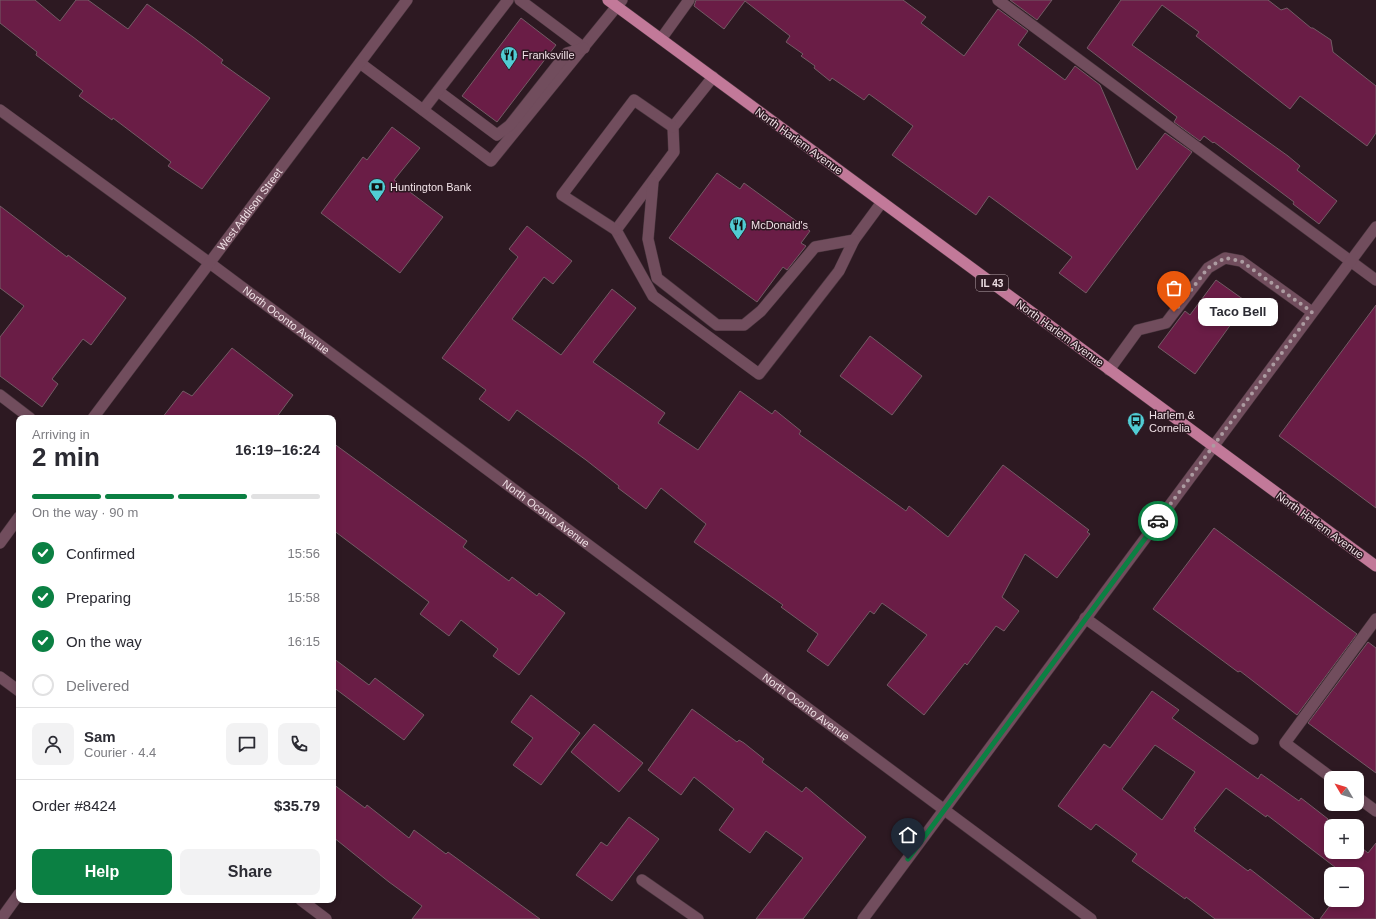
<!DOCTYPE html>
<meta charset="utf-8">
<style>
body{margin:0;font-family:Helvetica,sans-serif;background:#f2f2f3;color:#2b2b33;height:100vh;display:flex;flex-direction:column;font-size:15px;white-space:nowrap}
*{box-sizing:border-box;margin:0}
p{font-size:13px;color:#7c7c81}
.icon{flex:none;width:22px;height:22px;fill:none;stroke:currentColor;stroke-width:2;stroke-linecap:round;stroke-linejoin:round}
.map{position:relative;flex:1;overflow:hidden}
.sheet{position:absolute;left:16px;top:415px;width:320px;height:488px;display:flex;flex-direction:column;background:#fff;border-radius:8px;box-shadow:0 2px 6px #0003}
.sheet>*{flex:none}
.needle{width:26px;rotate:308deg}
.tools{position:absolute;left:1324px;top:771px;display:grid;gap:8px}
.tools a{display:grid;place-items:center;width:40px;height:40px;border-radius:8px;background:#fff;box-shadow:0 2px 6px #0003;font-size:20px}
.pin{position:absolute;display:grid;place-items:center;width:34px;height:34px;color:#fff;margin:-41px -17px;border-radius:50% 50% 50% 0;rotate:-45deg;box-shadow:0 0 4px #0007}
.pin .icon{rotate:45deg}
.courier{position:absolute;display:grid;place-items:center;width:40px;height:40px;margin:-20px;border:3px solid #0b8043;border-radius:50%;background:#fff;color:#222;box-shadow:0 1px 5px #0007}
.bubble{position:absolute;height:28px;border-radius:8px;background:#fff;box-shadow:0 2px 6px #0003;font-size:13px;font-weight:700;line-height:28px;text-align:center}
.summary em{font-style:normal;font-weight:700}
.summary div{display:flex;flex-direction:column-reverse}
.summary{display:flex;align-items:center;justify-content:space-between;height:68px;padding:0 16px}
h1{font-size:26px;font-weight:700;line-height:30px}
.bar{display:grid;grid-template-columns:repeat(4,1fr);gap:6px 4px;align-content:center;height:48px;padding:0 16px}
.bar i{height:5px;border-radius:3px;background:#e1e1e2}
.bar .selected{background:#0b8043}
.bar p{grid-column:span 4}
.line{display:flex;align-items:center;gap:10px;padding:0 16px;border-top:1px solid #e1e1e2}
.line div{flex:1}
.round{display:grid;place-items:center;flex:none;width:42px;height:42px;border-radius:8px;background:#f2f2f3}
ol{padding:0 16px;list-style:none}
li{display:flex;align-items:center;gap:12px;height:44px}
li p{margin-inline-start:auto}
li .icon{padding:4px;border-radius:50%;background:#0b8043;color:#fff;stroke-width:4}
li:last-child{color:#7c7c81}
li i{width:22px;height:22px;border:2px solid #e1e1e2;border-radius:50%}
.button{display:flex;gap:8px;margin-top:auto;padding:8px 16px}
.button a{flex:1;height:46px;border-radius:8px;background:#0b8043;color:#fff;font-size:16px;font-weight:700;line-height:46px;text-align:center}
.button a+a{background:#f2f2f3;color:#2b2b33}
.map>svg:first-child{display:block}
.building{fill:#6a1d46;stroke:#735b65;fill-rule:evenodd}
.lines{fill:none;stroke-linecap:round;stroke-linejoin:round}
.service-casing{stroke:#48353d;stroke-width:12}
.minor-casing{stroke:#48353d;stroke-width:12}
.tertiary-casing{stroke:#48353d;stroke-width:12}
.primary-casing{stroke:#48353d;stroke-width:12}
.service{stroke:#714d5d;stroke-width:11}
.minor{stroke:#714d5d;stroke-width:11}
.tertiary{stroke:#714d5d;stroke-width:11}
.primary{stroke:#c27999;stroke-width:11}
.done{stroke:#ac9ba1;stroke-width:4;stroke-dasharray:0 7.2}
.route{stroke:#0b8043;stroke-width:5}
.labels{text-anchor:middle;stroke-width:3;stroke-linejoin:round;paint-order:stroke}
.shield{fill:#2d1922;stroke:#b6a5ab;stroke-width:1}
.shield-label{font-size:10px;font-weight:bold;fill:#f0e1e6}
.poi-label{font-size:11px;fill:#f0e1e6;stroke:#2d1922;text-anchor:start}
.street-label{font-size:11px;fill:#f0e1e6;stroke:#2d1922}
</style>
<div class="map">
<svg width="1376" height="919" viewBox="0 0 1376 919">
<rect width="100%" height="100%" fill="#2d1922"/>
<g class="building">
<polygon points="0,0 35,0 60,21 76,0 88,0 128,29 147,4 193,37 223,60 221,63 270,98 202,189 168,166 171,162 113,118 112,120 79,96 83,91 36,55 37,52 0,23"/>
<polygon points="696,0 903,0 926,17 921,23 964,56 998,9 1028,31 1018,45 1065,80 1075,66 1100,85 1137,170 1165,133 1192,152 1086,293 1059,273 1072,257 989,196 976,215 892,155 913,126 869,94 864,100 832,78 830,81 814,68 815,66 801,56 803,54 786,42 790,36 745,1 724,29 694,6"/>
<polygon points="1010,0 1052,0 1037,20"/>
<polygon points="1121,0 1268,0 1281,10 1287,8 1311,28 1313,28 1331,40 1333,52 1376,86 1376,133 1367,146 1300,96 1290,109 1196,36 1199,32 1162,5 1132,45 1288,156 1300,166 1297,170 1337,201 1319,224 1293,204 1294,202 1214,142 1213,143 1204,136 1200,141 1174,122 1177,117 1087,48"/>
<polygon points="521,18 556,45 497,122 462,96"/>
<polygon points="392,127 420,148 394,180 443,217 400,273 321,213 363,157 367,160"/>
<polygon points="717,173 740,189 744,183 810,231 801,243 806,246 787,270 783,267 757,302 669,238"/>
<polygon points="0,206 67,257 68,255 126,298 91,345 83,339 52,379 58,384 42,407 0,376 0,337 24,306 0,288"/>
<polygon points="527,226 572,261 553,284 544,277 512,319 561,355 612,289 636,308 593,362 665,413 658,423 698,450 740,391 772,414 775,410 801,431 799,434 906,511 909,506 948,537 1003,465 1089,530 1087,532 1090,534 1057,578 1025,554 1002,597 1019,611 1004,631 996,626 967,665 965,663 924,715 887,685 927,635 882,603 874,614 870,611 828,666 807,651 818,634 781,607 783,605 694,542 706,524 661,488 646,509 618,488 619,486 586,460 517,410 509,421 479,399 486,390 442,358 518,257 509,249"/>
<polygon points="1216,280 1247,302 1195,374 1158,347 1185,311 1190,315"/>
<polygon points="1376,305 1376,508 1279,436"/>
<polygon points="870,336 922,376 892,415 840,376"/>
<polygon points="232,348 293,395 276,418 162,418 183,391 192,396"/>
<polygon points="333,443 467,541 463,547 509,581 512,577 537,596 539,593 565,613 519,675 493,656 498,649 461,620 449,636 420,614 429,602 333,530"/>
<polygon points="1214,528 1357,634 1297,715 1240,671 1238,672 1153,609"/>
<polygon points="1368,642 1376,648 1376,773 1308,723"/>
<polygon points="333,658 369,685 375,678 424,715 404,740 333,687"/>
<path d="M1152,691L1179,710L1172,718L1258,779L1261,774L1299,801L1301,798L1328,819L1326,822L1332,826L1331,852H1357V844L1368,853L1376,843V919H1320L1334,900H1357V874H1344L1267,815L1266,817L1226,788L1194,828L1196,829L1194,831L1248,871L1250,869L1314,919H1215L1186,897L1185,899L1132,861L1137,854L1096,824L1091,830L1058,806L1104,744L1110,748ZM1155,745L1195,772L1162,820L1122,789Z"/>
<polygon points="531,695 580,733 541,785 513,765 533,738 511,722"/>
<polygon points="692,709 737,742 739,740 744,743 764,759 762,762 802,792 806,787 866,837 803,919 756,919 803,858 766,831 750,853 719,830 734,809 694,777 681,795 648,770"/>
<polygon points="594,724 643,763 619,792 571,752"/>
<polygon points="333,784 365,808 367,805 409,838 414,830 446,854 448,852 540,919 412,919 422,906 389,882 333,837"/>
<polygon points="629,817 659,839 612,901 576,875 601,842 607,846"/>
</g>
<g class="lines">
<defs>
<g id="service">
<polyline points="520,0 584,48"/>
<polyline points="998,0 1376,280"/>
<polyline points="661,39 689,0"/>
<polyline points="360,63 491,161 622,0"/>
<polyline points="713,77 673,127 674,152 616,230 653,296 759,374 839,271 854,240 882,202"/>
<polyline points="438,91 497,135 510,125 567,53 584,48"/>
<polyline points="423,110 508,0"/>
<polyline points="653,182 648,239 657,278 717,325 744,325 761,311 815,247 854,240"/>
<polyline points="616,230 562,195 634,100 673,127"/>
<polyline points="1109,370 1138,330 1166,323 1208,268 1225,258 1241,261 1312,312"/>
<polyline points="0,395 30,418"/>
<polyline points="1085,618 1253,739"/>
<polyline points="1332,778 1285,743 1376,619"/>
<polyline points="1357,797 1376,811"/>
<polyline points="642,880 698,919"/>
<polyline points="1,919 19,894"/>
</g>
<g id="minor">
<path id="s1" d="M0,110L211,264L1091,919"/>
<polyline points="0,677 19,691"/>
<polyline points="301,900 326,919"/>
<polyline points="863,919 1376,227"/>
</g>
<g id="tertiary">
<path id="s2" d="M93,418L407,0"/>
<polyline points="0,543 19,517"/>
</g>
<polyline id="primary" points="608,0 1376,566"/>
</defs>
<use href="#service" class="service-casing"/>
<use href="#minor" class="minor-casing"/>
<use href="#tertiary" class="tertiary-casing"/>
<use href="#primary" class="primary-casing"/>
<use href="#service" class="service"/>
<use href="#minor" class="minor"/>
<use href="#tertiary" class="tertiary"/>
<use href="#primary" class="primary"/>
</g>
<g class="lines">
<polyline class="done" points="1158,521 1312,312 1241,261 1225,258 1208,268 1174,312"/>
<polyline class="route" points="908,859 1158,521"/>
</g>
<defs>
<symbol id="restaurant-pin" viewBox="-11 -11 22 30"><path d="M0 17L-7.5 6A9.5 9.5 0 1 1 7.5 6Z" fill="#51ccd4" stroke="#2d1922"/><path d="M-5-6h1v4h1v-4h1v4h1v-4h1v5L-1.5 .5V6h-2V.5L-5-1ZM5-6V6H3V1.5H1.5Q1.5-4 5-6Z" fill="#111"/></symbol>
<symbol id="bank-pin" viewBox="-11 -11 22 30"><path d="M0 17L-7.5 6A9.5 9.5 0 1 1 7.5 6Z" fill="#51ccd4" stroke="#2d1922"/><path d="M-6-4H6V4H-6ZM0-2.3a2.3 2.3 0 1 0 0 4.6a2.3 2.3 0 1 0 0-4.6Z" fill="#111"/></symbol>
<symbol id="bus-pin" viewBox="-11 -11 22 30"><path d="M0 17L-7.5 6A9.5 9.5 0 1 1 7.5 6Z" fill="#51ccd4" stroke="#2d1922"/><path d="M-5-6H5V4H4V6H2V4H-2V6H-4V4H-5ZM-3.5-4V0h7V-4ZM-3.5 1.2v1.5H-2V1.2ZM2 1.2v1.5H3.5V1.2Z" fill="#111"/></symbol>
</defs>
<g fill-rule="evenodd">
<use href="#restaurant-pin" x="499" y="45" width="20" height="27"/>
<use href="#bank-pin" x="367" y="177" width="20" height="27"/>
<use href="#restaurant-pin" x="728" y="215" width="20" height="27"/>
<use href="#bus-pin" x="1126" y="411" width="20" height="27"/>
</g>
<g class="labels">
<rect class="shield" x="976" y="275" width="32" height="16" rx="3"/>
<g class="shield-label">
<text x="992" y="287">IL 43</text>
</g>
<g class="poi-label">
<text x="522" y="59">Franksville</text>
<text x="390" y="191">Huntington Bank</text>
<text x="751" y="229">McDonald's</text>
<text x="1149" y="419">Harlem &amp;<tspan x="1149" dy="13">Cornelia</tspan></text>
</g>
<g class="street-label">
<text transform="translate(799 141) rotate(36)" y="4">North Harlem Avenue</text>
<text dy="4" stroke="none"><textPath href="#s2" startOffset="261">West Addison Street</textPath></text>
<text dy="4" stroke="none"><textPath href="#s1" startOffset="355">North Oconto Avenue</textPath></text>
<text transform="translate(1060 333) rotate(36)" y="4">North Harlem Avenue</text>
<text dy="4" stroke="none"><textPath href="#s1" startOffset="679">North Oconto Avenue</textPath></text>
<text transform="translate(1320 525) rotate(36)" y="4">North Harlem Avenue</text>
<text dy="4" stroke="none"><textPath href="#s1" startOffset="1003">North Oconto Avenue</textPath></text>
</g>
</g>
</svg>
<div class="tools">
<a><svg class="needle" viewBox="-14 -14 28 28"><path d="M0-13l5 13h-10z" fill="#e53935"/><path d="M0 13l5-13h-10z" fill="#7c7c81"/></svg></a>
<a>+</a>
<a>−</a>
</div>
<div class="pin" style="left:1174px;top:312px;background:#ea580c"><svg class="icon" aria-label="bag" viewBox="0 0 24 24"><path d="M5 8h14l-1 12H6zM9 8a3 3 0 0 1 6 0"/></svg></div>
<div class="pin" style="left:908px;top:859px;background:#1f2937"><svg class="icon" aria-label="home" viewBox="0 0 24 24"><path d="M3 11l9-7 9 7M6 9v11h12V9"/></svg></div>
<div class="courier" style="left:1158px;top:521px"><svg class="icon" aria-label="car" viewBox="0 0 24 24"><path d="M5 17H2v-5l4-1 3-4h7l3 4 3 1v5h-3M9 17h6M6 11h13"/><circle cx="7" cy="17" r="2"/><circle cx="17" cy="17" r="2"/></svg></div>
<div class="bubble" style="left:1198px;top:298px;width:80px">Taco Bell</div>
<section class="sheet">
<div class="summary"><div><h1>2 min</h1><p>Arriving in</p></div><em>16:19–16:24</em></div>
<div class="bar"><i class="selected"></i><i class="selected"></i><i class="selected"></i><i></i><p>On the way · 90 m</p></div>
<ol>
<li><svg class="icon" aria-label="check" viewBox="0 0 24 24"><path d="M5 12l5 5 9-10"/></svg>Confirmed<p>15:56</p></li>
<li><svg class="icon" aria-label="check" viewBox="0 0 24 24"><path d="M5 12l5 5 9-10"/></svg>Preparing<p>15:58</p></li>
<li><svg class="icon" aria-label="check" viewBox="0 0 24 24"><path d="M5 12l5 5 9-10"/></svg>On the way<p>16:15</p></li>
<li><i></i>Delivered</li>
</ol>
<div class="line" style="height:72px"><a class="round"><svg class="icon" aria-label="person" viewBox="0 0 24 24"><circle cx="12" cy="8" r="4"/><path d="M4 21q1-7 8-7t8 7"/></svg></a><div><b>Sam</b><p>Courier · 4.4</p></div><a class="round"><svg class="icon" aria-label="chat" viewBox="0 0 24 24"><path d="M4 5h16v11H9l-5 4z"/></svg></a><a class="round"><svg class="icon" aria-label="phone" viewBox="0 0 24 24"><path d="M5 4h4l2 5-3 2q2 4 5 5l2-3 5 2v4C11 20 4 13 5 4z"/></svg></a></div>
<div class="line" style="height:52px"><div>Order #8424</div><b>$35.79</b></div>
<div class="button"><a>Help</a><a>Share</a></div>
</section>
</div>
